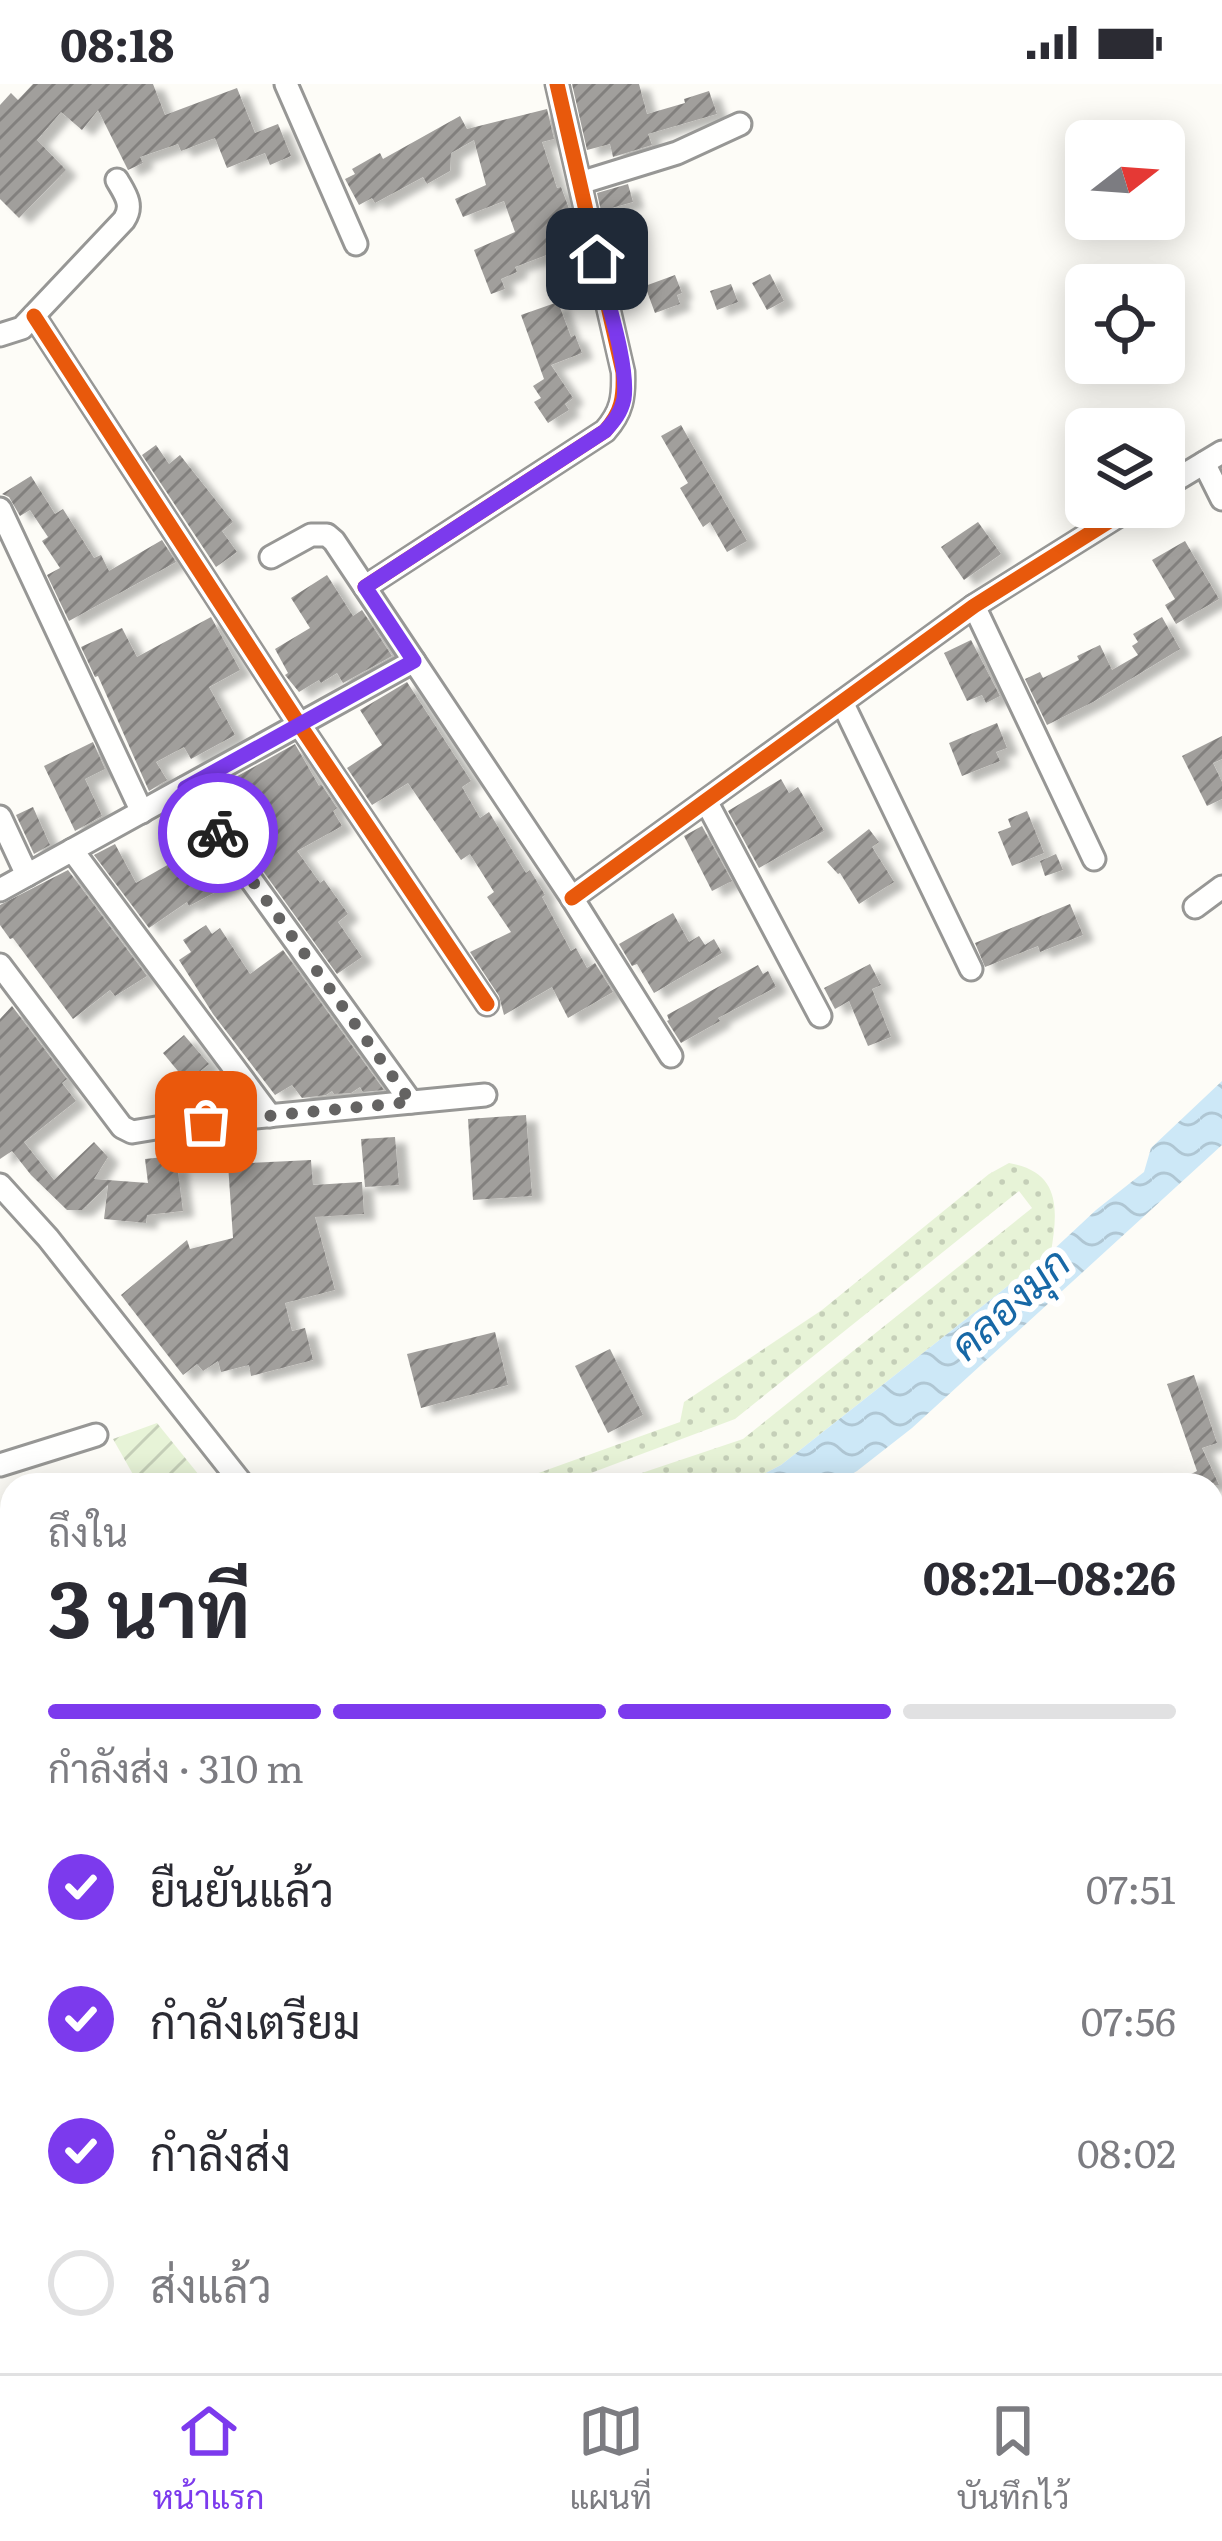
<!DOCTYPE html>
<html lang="th">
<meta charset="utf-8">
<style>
body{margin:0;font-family:Literata,Sarabun,serif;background:#f7f7f7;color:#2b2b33;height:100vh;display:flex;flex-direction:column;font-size:45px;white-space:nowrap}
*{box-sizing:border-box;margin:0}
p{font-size:39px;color:#7c7c81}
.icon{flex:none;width:66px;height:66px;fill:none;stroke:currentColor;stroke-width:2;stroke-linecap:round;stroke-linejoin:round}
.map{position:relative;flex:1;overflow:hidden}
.sheet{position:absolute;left:0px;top:1389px;width:1224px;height:900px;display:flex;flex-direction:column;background:#fff;border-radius:36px 36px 0 0;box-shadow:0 6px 30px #0003}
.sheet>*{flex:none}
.needle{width:78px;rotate:73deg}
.fabs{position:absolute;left:1065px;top:36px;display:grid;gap:24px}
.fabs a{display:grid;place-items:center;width:120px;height:120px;border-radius:18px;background:#fff;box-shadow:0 6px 30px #0003;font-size:60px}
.pin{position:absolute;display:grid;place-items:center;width:102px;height:102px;color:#fff;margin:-51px;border-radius:24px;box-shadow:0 6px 18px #0006}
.courier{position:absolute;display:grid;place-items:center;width:120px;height:120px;margin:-60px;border:9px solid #7c3aed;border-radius:50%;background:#fff;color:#222;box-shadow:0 3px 15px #0007}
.summary em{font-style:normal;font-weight:700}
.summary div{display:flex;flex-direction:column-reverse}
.summary{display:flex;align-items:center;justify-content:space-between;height:204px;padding:0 48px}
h1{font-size:78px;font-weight:700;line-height:90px}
.bar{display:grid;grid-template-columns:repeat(4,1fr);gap:18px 12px;align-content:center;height:144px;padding:0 48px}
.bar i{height:15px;border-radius:9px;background:#e1e1e2}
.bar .current{background:#7c3aed}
.bar p{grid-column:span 4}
ol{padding:0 48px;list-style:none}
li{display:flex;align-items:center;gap:36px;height:132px}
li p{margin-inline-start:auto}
li .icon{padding:12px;border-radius:50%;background:#7c3aed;color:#fff;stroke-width:4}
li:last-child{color:#7c7c81}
li i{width:66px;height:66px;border:6px solid #e1e1e2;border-radius:50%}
.status{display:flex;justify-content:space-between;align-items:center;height:84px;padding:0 60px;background:#fff;direction:ltr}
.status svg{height:33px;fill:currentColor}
.menu{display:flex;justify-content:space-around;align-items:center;height:168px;border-top:3px solid #e1e1e2;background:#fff;font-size:33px;color:#7c7c81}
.menu a{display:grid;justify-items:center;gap:6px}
.menu .current{color:#7c3aed}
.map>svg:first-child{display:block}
.grass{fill:url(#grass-dots)}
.garden{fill:url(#garden-furrows)}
.water{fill:url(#water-waves)}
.building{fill:url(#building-hatch);filter:url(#shadow)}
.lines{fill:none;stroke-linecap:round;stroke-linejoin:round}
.minor-casing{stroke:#979795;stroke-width:27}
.tertiary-casing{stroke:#979795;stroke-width:33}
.minor{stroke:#fffffe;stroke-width:21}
.tertiary{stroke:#fffffe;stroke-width:27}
.cycleway-casing{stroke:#fff;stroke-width:22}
.cycleway{stroke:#e8590c;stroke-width:15}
.done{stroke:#646362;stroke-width:12;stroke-dasharray:0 21.6}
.route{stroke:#7c3aed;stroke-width:15}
.labels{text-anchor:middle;stroke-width:12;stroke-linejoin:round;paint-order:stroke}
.water-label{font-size:42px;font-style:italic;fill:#1768a6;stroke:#fff}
</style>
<div class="status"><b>08:18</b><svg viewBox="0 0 49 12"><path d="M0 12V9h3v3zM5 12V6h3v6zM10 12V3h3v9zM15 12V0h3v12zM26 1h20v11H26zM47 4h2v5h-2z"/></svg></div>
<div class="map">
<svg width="1222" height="2289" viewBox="0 0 1222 2289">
<defs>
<pattern id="grass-dots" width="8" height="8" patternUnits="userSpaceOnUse" patternTransform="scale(3)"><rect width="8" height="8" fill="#e7f3d7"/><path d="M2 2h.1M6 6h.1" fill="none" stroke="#c5cfb8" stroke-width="1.8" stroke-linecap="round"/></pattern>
<pattern id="garden-furrows" width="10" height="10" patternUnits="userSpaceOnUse" patternTransform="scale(3)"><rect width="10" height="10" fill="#e7f3d7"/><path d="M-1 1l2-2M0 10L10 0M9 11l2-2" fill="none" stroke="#c5cfb8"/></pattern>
<pattern id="water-waves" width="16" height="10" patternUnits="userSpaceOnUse" patternTransform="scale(3)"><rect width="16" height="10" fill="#cde8f7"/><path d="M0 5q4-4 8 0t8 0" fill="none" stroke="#afc6d3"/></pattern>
<pattern id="building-hatch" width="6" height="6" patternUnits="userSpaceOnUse" patternTransform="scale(3)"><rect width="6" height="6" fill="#a19f9c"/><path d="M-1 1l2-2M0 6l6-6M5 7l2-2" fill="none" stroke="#82807e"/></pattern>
<filter id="shadow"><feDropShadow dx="11" dy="6" stdDeviation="3" flood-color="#0004"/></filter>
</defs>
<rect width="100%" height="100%" fill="#fdfcf7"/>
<g class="grass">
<path d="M1009,1079C1061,1088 1058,1125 1051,1168L781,1381L743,1401H606L743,1355L1032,1124L1019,1107L735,1335L559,1401H505L680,1338L684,1318L822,1226L989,1090Z"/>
<polygon points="12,1645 12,1740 0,1748 0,1653"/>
<polygon points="12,1778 12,1866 0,1874 0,1786"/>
</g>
<polygon class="garden" points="157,1339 207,1401 139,1401 113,1355"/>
<g class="water">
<polygon points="1222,997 1222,1061 912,1344 857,1387 833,1401 743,1401 781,1381 1051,1168 1096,1126 1144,1088 1151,1064"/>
<polygon points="1222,1634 1222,2289 0,2289 0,2255 12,2249 12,2277 1212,2277 1212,1638"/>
</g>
<g class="building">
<polygon points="33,0 153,0 165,31 237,4 255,49 278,40 291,72 270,81 265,69 227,84 215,54 181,67 178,60 140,73 143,79 128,86 98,26 82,46 61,28 37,56 66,86 19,134 0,115 0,21 11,9 18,16"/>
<polygon points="572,0 639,0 647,30 685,19 684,15 709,7 717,30 648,50 652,61 613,73 610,60 587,66"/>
<polygon points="547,25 554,55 542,58 557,104 561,103 571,130 555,136 565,164 515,183 517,188 501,195 505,205 491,210 474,166 515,148 504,117 463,133 455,115 486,101 474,56 451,69 450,87 427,100 423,93 375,119 372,114 359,121 345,95 355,90 352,85 380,69 383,75 460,32 467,45"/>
<polygon points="628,100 633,118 601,127 597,109"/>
<polygon points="770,190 784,217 767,226 752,199"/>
<polygon points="675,191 682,209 677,211 680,220 655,229 645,202"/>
<polygon points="731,200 738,218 717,226 710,207"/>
<polygon points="558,218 571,253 575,251 582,269 551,281 573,314 565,320 569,326 548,339 534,318 541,314 533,302 544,295 521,231"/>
<polygon points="681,341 747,457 727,468 710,438 703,443 680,404 688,399 661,352"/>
<polygon points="156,361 169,380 180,371 233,438 222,447 237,468 216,483 142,371"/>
<polygon points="31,392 55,430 63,425 94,474 101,471 109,487 162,456 176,478 69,537 47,491 60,484 42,457 48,453 30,426 20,432 9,413 2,410"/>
<polygon points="978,438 1001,470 964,496 941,463"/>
<polygon points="1185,457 1219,515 1176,540 1165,521 1175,515 1152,476"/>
<polygon points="327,491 353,532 362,526 392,572 343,599 337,589 321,599 319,596 299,608 285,591 288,589 275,565 310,544 291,514"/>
<polygon points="211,533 240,586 209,603 235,651 191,675 184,663 156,678 167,696 149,707 98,592 95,593 81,563 122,544 137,573"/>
<polygon points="1162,533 1180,565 1093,618 1047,641 1025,595 1040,588 1043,594 1079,576 1077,572 1100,561 1112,586 1138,571 1132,562 1138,558 1133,550"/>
<polygon points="971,556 1000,612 986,619 982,611 967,617 944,569"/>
<polygon points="407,598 471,697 462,703 480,734 489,728 526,789 530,786 545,811 542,813 571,867 576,864 587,884 595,879 613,908 568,934 552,903 504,931 499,912 470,868 511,848 487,813 494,808 470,770 461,776 408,699 372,721 347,684 382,661 360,626"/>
<polygon points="997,639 1007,664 996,668 1000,677 962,692 949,659"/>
<polygon points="1222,652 1222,675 1213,679 1222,698 1222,715 1207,722 1182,672"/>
<polygon points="93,658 105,685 85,695 102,732 75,747 44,682"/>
<polygon points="295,660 319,702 321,700 337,724 333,727 342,742 297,767 320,799 324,796 348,830 338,838 362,873 337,890 207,709"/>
<polygon points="781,695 789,709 798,703 824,747 759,784 728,727"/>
<polygon points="33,723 50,761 34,770 16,731"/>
<polygon points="1027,727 1044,769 1012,782 998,748 1011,743 1008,735"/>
<polygon points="702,742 732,797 712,807 684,752"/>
<polygon points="869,745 879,758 872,763 894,798 859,820 840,789 838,790 827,778"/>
<polygon points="206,759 234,798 189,822 187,818 149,844 94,771 115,760 136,799"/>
<polygon points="1056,770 1063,786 1045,792 1040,777"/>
<polygon points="68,786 147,892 115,912 110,906 73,935 13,854 10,855 0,841 0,821"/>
<polygon points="1070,820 1083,851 1040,868 1038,862 985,883 975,859"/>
<polygon points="673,829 689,858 699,852 705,861 714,855 722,869 654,909 637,880 632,882 619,860"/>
<polygon points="206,841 212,850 220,844 250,890 283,866 384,1006 363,1008 360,1003 351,1009 334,1010 332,1007 326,1011 302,1014 292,1001 275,1011 213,930 179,876 191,868 183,856"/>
<polygon points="870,880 881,901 872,905 891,953 868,962 849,917 835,925 824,904"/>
<polygon points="758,881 763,890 768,887 776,903 718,934 720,937 681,959 667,937 669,936 667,931"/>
<polygon points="12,922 67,995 62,999 76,1017 24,1058 54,1096 94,1058 108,1073 94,1095 148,1099 145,1075 164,1073 165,1081 177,1080 183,1127 147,1131 146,1139 104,1135 108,1101 82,1126 67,1126 31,1091 12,1067 0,1075 0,935"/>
<polygon points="184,951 209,980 187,998 163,969"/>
<polygon points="526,1031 532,1112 473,1116 468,1035"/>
<polygon points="395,1053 399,1101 365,1103 361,1055"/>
<polygon points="311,1076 313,1101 362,1098 364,1130 315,1133 335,1206 285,1219 292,1247 305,1244 313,1276 251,1292 249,1281 221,1288 218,1277 203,1287 197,1280 183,1291 121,1211 187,1156 190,1165 233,1154 228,1080"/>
<polygon points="495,1248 508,1301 421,1324 407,1270"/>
<polygon points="610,1265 643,1331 608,1349 575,1282"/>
<polygon points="1194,1291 1217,1359 1202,1364 1219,1401 1196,1401 1191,1390 1197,1387 1167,1300"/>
</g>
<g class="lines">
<defs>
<g id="minor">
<polyline points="286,0 356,160"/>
<polyline points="580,99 677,69 740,40"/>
<polyline points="34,232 299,640 487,920"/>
<path d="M0,251L22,244L124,136C134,121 125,110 117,96"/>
<polyline points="1204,379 1222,415"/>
<polyline points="1164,403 1222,368"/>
<polyline points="0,425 142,728"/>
<polyline points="271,473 311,451 327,451 334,457 572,814 671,972"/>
<path d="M365,503L605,347C622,328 624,313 623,288L557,0"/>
<polyline points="974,522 1094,775"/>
<polyline points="842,618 971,885"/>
<polyline points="185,704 411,1018"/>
<polyline points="706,717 820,932"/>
<polyline points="0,733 27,791"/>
<polyline points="72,766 270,1032"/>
<polyline points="0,806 414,577"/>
<polyline points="572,814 974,522 1132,423"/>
<polyline points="1195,823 1222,803"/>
<polyline points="0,881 122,1043 132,1048 174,1041 485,1011"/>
<polyline points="0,1101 48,1154 243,1401"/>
<polyline points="0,1381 96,1351"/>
</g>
<g id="tertiary">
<polyline points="1212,1493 1222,1488"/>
<polyline points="0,2082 12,2076"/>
</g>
</defs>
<use href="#minor" class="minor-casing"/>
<use href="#tertiary" class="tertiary-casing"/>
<use href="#minor" class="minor"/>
<use href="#tertiary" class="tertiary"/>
<defs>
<g id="cycleway">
<polyline points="34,232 299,640 487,920"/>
<path d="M365,503L605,347C622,328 624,313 623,288L557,0"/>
<polyline points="572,814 974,522 1132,423"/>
</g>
</defs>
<use href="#cycleway" class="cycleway-casing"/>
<use href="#cycleway" class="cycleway"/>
</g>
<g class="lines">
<polyline class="done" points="206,1038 411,1018 218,749"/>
<path class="route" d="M218,749L185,704L414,577L365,503L605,347C614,337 621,329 624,315C629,280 605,211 597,175"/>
</g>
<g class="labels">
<g class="water-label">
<text transform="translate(1010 1220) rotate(-42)" y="15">คลองมุก</text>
</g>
</g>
</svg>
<div class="fabs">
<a><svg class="needle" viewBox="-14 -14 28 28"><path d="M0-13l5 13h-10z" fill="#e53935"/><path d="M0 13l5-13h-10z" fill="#7c7c81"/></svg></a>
<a><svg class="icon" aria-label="locate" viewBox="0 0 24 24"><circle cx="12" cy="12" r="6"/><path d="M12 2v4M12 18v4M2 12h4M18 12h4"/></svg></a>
<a><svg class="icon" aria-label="layers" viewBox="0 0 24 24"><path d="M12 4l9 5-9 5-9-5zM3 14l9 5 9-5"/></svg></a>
</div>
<div class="pin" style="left:206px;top:1038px;background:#ea580c"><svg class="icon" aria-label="bag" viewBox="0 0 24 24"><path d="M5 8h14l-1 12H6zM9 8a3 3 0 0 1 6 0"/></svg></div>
<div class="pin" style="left:597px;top:175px;background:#1f2937"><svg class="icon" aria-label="home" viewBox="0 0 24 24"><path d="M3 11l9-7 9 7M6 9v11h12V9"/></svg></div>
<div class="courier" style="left:218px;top:749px"><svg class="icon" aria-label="bike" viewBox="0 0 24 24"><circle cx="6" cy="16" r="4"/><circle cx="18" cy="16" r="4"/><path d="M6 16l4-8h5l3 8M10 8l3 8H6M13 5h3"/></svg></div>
<section class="sheet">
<div class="summary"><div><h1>3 นาที</h1><p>ถึงใน</p></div><em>08:21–08:26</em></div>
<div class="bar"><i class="current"></i><i class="current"></i><i class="current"></i><i></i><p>กำลังส่ง · 310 m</p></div>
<ol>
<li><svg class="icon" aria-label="check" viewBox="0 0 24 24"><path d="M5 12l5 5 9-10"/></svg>ยืนยันแล้ว<p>07:51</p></li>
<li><svg class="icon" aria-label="check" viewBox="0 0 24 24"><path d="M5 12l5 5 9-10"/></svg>กำลังเตรียม<p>07:56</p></li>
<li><svg class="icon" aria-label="check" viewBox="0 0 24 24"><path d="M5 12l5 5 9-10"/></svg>กำลังส่ง<p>08:02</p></li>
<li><i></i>ส่งแล้ว</li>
</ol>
</section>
</div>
<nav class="menu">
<a class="current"><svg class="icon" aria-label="home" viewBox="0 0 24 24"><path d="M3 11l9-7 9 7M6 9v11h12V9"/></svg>หน้าแรก</a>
<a><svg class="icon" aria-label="map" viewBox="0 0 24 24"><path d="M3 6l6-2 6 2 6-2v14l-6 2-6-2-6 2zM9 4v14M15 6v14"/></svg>แผนที่</a>
<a><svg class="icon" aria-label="saved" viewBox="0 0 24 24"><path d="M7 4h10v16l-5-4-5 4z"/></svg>บันทึกไว้</a>
</nav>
